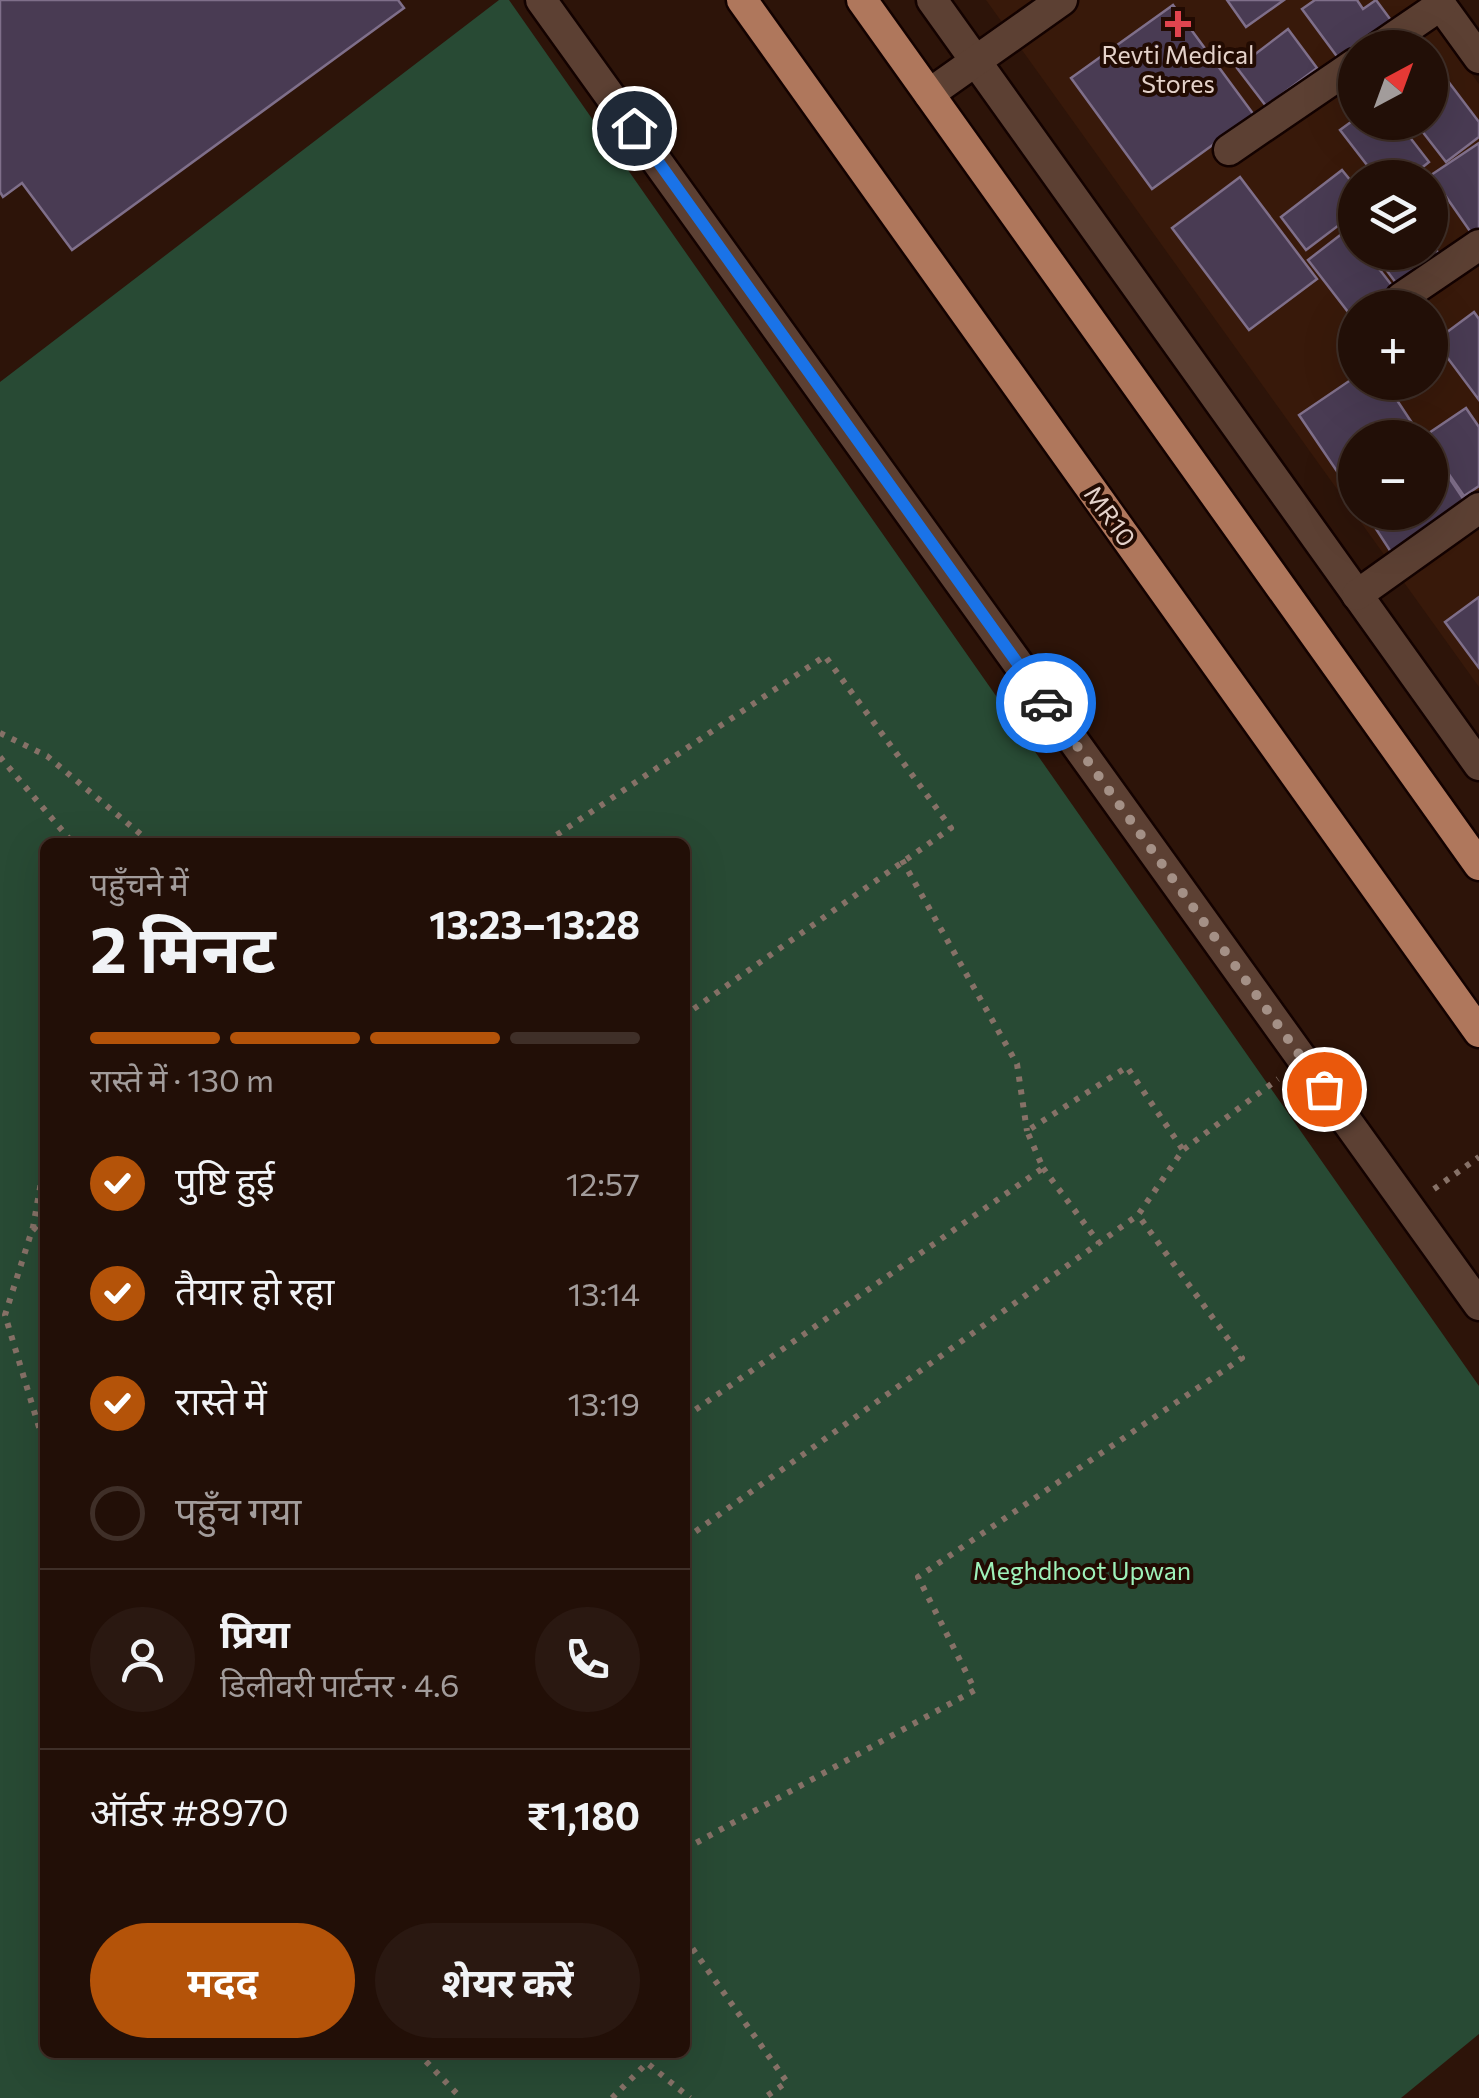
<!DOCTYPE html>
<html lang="hi">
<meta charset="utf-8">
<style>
body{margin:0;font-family:Commissioner,"Noto Sans Devanagari",sans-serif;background:#2a1811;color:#f1f3f6;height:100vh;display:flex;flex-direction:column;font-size:38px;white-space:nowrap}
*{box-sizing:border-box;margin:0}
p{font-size:32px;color:#a29c9b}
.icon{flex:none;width:55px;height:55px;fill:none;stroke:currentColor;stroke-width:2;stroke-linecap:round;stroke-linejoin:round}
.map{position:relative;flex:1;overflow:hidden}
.sheet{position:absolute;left:40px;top:838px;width:650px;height:1220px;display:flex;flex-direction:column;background:#220f07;border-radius:15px;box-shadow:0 10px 40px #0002,0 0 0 2px #3f2f28}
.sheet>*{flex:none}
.needle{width:65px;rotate:41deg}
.tools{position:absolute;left:1338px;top:30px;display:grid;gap:20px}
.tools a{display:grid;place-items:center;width:110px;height:110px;border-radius:50%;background:#220f07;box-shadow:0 10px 40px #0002,0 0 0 2px #3f2f28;font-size:50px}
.pin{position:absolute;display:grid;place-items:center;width:85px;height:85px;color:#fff;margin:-42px;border:5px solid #fff;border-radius:50%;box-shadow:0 2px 10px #0007}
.courier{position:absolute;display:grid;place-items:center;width:100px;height:100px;margin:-50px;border:8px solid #1a73e8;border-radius:50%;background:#fff;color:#222;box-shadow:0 2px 12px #0007}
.summary em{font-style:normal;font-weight:700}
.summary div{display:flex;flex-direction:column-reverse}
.summary{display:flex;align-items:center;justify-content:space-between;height:170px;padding:0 50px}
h1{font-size:65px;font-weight:700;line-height:75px}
.bar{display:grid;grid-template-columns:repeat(4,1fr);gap:15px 10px;align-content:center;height:120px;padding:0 50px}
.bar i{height:12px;border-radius:8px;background:#3f2f28}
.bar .current{background:#b45309}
.bar p{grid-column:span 4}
.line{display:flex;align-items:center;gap:25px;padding:0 50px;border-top:2px solid #3f2f28}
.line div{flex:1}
.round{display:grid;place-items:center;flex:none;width:105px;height:105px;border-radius:52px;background:#2a1811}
ol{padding:0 50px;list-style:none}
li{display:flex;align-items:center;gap:30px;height:110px}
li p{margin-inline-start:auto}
li .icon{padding:10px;border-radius:50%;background:#b45309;color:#fff;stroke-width:4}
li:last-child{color:#a29c9b}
li i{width:55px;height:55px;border:5px solid #3f2f28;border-radius:50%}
.cta{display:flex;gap:20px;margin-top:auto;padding:20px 50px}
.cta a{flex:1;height:115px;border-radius:60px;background:#b45309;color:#fff;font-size:40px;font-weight:700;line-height:115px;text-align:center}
.cta a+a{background:#2a1811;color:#f1f3f6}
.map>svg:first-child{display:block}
.built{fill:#38190a;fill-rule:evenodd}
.green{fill:#284a34;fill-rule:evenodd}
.building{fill:#493b53;stroke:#7f6f8a;stroke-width:2.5}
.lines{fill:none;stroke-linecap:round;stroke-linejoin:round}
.street-casing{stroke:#130200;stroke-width:35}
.primary-casing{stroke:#130200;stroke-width:35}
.path{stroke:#867167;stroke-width:6;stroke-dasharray:5 8;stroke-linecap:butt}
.street{stroke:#5c4033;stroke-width:30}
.primary{stroke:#af775c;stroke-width:30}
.done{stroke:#a49086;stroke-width:10;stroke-dasharray:0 18}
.route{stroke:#1a73e8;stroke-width:12}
.health-dot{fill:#e0444e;stroke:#220b02;stroke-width:4}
.labels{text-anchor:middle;stroke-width:8;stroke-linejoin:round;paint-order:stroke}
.poi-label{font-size:25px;fill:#e4d2ca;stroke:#220b02}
.street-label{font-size:25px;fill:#e4d2ca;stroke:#220b02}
.park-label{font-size:25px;fill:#9ef2ba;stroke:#220b02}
</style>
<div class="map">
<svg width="1479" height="2098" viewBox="0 0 1479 2098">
<rect width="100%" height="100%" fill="#2d1409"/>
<path class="built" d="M986,0H1418L1479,84V687ZM1355,48H1430V122H1355ZM1355,178H1430V252H1355ZM1355,308H1430V382H1355ZM1355,438H1430V512H1355Z"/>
<path class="green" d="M499,0H509L1479,1386V2034L1401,2098H0V382ZM45,842H685V2052H45Z"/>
<g class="building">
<polygon points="0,0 398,0 404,8 72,250 22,183 3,197 0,192"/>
<polygon points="1227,0 1284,0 1246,27"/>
<polygon points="1315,0 1357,0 1363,9 1376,0 1396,27 1370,48 1355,48 1355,58 1344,66 1302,9"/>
<polygon points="1173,5 1254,115 1152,189 1071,78"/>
<polygon points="1288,29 1317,68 1266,106 1237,68"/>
<polygon points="1438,68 1479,122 1479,137 1446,162 1415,122 1430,122 1430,74"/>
<polygon points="1355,119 1355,122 1398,122 1429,162 1409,178 1377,178 1340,130"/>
<polygon points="1479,143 1479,233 1474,237 1431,175"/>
<polygon points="1342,170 1355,186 1355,213 1306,250 1281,217"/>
<polygon points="1240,177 1317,279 1249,330 1172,228"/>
<polygon points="1348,229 1355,238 1355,252 1366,252 1397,292 1377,308 1355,308 1355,321 1308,260"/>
<polygon points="1430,242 1440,255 1399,287 1373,252 1430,252"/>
<polygon points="1474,312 1479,319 1479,400 1435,341"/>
<polygon points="1355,377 1355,382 1385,382 1422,438 1355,438 1355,498 1299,415"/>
<polygon points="1466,408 1479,427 1479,486 1464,496 1430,447 1430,438 1423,437"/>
<polygon points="1430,449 1466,503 1391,552 1365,512 1430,512"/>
<polygon points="1479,597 1479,668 1445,622"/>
</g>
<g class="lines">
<defs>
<g id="street">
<polyline points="541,0 1479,1305"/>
<polyline points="932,0 1479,765"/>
<polyline points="1437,0 1479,58"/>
<polyline points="1378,48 1441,5"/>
<polyline points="929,94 1062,0"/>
<polyline points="1229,150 1355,64"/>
<polyline points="1401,298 1479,245"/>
<polyline points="1357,595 1479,508"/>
</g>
<g id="primary">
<polyline points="742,0 1479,1032"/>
<polyline points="862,0 1479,865"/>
</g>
</defs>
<use href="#street" class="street-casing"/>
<use href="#primary" class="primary-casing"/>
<g class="path">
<polyline points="0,733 47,756 150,842"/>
<polyline points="0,757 72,842"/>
<polyline points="546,842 825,656 951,828 685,1015"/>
<polyline points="902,860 1017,1064 1027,1131"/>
<polyline points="45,1160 33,1227 5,1315 45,1447"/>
<polyline points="1043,1168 1099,1243"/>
<polyline points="1434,1189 1479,1157"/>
<polyline points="33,1227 45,1237"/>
<polyline points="685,1417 1043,1168 1027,1131 1127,1067 1183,1150"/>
<polyline points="685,1539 1138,1215 1183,1150 1278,1079"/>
<polyline points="685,1849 975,1690 918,1577 1242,1358 1138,1215"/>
<polyline points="685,1938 787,2082 764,2098"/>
<polyline points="417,2052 461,2098"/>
<polyline points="612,2098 647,2063 690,2098"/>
</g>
<use href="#street" class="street"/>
<use href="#primary" class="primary"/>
</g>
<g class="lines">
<polyline class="done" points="1046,703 1324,1089"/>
<polyline class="route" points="634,128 1046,703"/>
</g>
<path class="health-dot" d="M1173 9h10v10h10v10h-10v10h-10v-10h-10v-10h10z"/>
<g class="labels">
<g class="poi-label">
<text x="1178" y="64">Revti Medical<tspan x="1178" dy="29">Stores</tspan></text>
</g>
<g class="street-label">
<text transform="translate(1110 516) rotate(54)" y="9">MR10</text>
</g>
<g class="park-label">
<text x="1082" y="1580">Meghdhoot Upwan</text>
</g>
</g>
</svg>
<div class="tools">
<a><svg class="needle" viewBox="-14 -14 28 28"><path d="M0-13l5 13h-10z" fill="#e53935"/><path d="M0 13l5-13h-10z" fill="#a29c9b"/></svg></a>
<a><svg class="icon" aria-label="layers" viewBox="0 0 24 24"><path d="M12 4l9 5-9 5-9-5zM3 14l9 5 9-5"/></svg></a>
<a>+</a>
<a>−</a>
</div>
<div class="pin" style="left:1324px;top:1089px;background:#ea580c"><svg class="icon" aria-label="bag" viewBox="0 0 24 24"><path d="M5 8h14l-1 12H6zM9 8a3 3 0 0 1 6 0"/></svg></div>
<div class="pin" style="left:634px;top:128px;background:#1f2937"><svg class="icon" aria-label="home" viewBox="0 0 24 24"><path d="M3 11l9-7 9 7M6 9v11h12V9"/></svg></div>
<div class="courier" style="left:1046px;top:703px"><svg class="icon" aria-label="car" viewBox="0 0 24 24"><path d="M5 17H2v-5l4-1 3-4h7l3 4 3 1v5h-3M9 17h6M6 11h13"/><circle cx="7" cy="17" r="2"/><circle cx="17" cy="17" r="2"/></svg></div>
<section class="sheet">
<div class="summary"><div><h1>2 मिनट</h1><p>पहुँचने में</p></div><em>13:23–13:28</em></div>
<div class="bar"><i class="current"></i><i class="current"></i><i class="current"></i><i></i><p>रास्ते में · 130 m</p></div>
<ol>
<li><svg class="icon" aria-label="check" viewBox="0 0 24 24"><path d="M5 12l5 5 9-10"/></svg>पुष्टि हुई<p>12:57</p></li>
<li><svg class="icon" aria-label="check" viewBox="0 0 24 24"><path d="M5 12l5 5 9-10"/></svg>तैयार हो रहा<p>13:14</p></li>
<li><svg class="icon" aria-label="check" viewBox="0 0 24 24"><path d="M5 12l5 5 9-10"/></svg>रास्ते में<p>13:19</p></li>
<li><i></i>पहुँच गया</li>
</ol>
<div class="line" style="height:180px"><a class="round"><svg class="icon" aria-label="person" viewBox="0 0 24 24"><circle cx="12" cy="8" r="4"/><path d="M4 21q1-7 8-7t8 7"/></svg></a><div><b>प्रिया</b><p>डिलीवरी पार्टनर · 4.6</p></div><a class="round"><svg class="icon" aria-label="phone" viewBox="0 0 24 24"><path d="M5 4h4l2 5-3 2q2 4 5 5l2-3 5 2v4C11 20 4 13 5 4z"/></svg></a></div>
<div class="line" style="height:130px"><div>ऑर्डर #8970</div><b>₹1,180</b></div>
<div class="cta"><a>मदद</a><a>शेयर करें</a></div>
</section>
</div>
